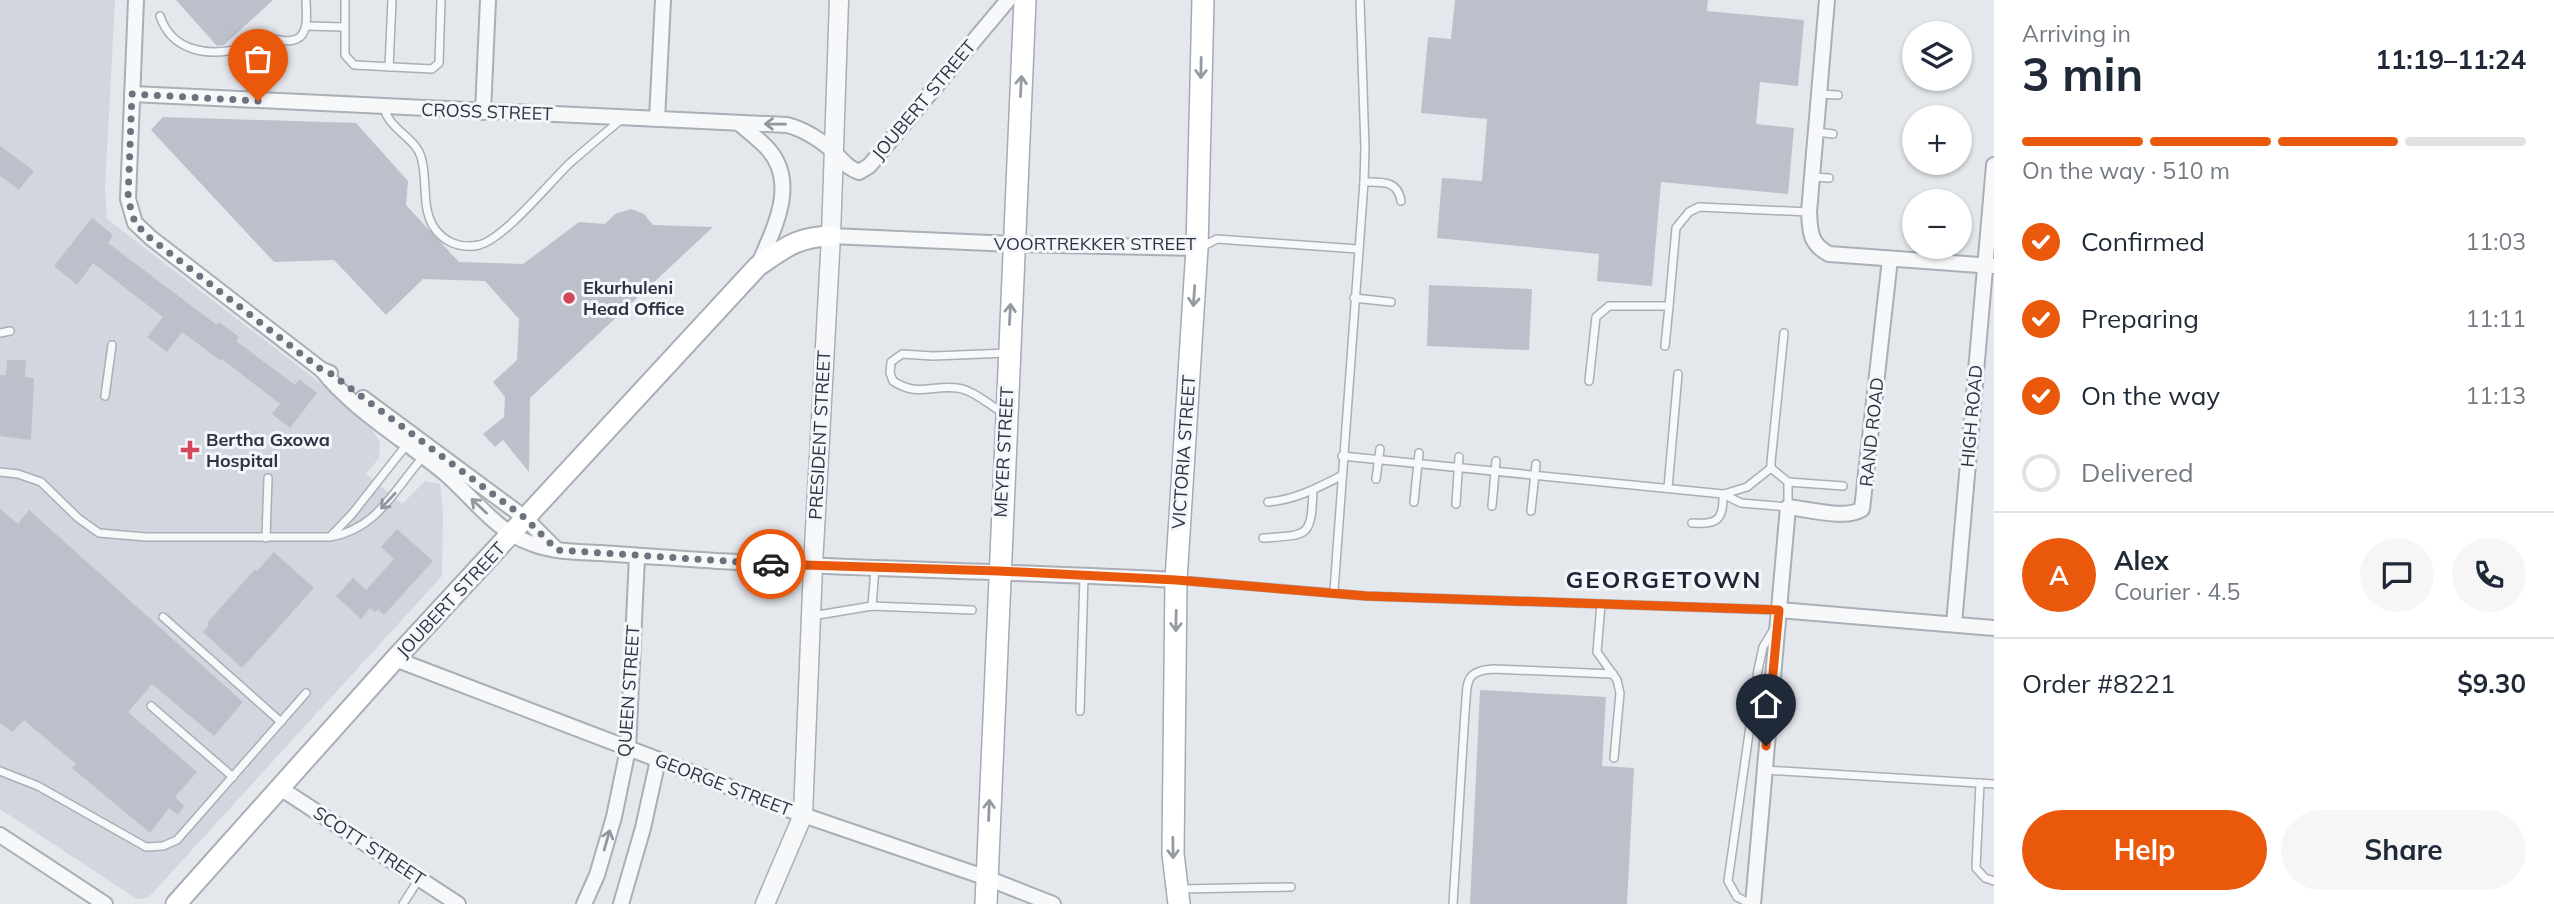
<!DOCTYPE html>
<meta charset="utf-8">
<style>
body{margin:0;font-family:Mulish,sans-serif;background:#f6f6f7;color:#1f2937;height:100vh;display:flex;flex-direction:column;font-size:26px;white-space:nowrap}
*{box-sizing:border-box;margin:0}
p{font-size:23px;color:#747a83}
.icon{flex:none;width:38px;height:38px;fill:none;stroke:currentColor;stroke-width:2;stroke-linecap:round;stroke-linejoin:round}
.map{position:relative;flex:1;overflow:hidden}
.sheet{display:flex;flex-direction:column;background:#fff;width:560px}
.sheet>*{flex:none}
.tools{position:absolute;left:1902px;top:21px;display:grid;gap:14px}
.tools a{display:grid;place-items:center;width:70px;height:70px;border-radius:50%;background:#fff;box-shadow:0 2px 5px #0004;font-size:35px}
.pin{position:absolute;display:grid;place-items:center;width:60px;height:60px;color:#fff;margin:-72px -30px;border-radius:50% 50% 50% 0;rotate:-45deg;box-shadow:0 0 7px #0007}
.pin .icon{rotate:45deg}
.courier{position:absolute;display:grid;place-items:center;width:70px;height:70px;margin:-35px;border:5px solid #ea580c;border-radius:50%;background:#fff;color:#222;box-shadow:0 2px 9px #0007}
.summary em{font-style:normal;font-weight:700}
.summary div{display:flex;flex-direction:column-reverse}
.summary{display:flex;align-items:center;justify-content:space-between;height:119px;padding:0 28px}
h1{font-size:46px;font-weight:700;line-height:52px}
.bar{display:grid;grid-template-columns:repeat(4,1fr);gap:10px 7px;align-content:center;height:84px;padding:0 28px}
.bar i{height:9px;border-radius:5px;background:#e0e1e3}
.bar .selected{background:#ea580c}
.bar p{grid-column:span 4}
.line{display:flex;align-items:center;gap:18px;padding:0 28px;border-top:2px solid #e0e1e3}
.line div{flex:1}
.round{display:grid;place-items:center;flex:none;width:74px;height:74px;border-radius:37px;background:#f6f6f7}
ol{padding:0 28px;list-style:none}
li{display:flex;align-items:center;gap:21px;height:77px}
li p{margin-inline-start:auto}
li .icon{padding:7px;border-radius:50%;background:#ea580c;color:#fff;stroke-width:4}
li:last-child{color:#747a83}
li i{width:38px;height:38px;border:4px solid #e0e1e3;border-radius:50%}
.cta{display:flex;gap:14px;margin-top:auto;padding:14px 28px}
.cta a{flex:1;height:80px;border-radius:42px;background:#ea580c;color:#fff;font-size:28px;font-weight:700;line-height:80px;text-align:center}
.cta a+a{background:#f6f6f7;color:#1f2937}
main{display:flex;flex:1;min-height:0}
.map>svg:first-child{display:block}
.built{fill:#d2d6de}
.building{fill:#bbc0ca}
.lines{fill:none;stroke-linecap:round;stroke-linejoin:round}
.service-casing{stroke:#a9aeb7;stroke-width:10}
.minor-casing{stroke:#a9aeb7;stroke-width:18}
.tertiary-casing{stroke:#a9aeb7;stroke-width:21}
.secondary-casing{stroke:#a9aeb7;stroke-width:23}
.primary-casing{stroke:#a3abb8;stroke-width:24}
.service{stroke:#f7f8fa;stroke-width:7}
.minor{stroke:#f7f8fa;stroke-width:14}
.tertiary{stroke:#f7f8fa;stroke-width:18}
.secondary{stroke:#fff;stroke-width:19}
.primary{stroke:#fff;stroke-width:21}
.oneway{stroke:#959aa2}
.oneway2{stroke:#9196a0}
.done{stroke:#6c737f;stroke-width:7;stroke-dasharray:0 12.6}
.route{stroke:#ea580c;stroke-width:9}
.poi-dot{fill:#d1495b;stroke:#f4f6f9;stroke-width:2.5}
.labels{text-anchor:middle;stroke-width:6;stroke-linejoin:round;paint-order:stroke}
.street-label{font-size:18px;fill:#2b3445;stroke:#f4f6f9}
.poi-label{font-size:18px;font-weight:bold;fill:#2b3445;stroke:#f4f6f9;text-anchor:start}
.district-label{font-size:24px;font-weight:bold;letter-spacing:2px;fill:#1d2536;stroke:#f4f6f9}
</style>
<main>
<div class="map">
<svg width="1994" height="904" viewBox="0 0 1994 904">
<rect width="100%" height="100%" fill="#e4e7ec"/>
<polygon class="built" points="0,0 115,0 105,189 107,219 363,416 380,442 379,458 366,474 402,504 425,481 440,484 443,513 442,576 148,898 137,899 0,809"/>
<g class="building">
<polygon points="176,0 273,0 224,45 217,46"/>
<polygon points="1455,0 1708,0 1707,11 1804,20 1798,86 1760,82 1756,124 1794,128 1788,194 1661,182 1652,286 1597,281 1599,254 1437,238 1442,178 1482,181 1487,119 1421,113 1428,37 1451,39"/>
<polygon points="163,117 356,123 408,181 406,205 459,262 523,264 579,222 605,224 615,214 631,209 644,214 653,225 713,227 530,398 529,472 503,440 495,447 483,434 504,417 505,397 493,382 517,360 519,319 485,281 423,279 386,315 334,260 274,262 151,130"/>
<polygon points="0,146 34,171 19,190 0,176"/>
<polygon points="92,218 113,235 108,243 217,325 219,322 239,337 236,341 295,385 299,379 317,393 290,428 272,414 280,404 222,359 221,361 182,332 167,352 147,337 163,317 93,263 77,285 54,266"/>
<polygon points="1429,285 1532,289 1529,350 1427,346"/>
<polygon points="7,360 26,360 25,377 34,378 31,440 0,436 0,375 6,375"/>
<polygon points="0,509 18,524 29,510 243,702 214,736 152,684 128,712 197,772 175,797 184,806 178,815 169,808 150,833 72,768 76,764 24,720 12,732 0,723"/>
<polygon points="397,529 433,561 384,615 378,609 375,612 370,608 361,619 336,596 353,578 366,590 394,559 381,547"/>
<polygon points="274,552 314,588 242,668 203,632 209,625 207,623 255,569 257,571"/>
<polygon points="1480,690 1606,697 1602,766 1634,768 1627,904 1470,904"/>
</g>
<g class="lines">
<defs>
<g id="service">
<polyline points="345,0 345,55 354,65 432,69 439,63 441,0"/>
<path d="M160,16C172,52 209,57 242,48C250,46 259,40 268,39C279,38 289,45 300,37C309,29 306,11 306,0"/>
<polyline points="306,26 344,27"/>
<polyline points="389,67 392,0"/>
<polyline points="1819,94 1838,95"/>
<path d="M384,107C388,129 416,138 421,157C428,179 421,205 433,226C443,242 460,249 479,245C505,238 549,183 570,163C587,148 605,133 623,118"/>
<polyline points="1817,132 1833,134"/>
<polyline points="1813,177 1829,178"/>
<path d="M1364,182C1381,182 1398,180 1401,201"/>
<polyline points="1201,247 1217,239 1358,249"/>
<polyline points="1354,298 1391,302"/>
<polyline points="1669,306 1676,228 1689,212 1699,207 1809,212"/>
<polyline points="0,333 10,331"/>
<polyline points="1589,381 1596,317 1609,306 1669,306 1665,346"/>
<polyline points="105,396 112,345"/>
<path d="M1005,414C990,406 974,390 957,388C932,385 917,397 893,381L890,373L891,362L902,354L933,356L1008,353"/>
<polyline points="1342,456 1723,494 1741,503 1788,507 1788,482 1771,468 1771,462 1784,333"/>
<path d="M0,472L18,474L41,482L78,518L99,533L146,537H330C378,529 394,489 424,456"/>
<polyline points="1376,479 1380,449"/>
<polyline points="1788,482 1843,486"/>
<polyline points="1668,488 1678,374"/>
<polyline points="1724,494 1747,487 1771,468"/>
<path d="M1268,502C1295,500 1317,488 1341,476"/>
<polyline points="1414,502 1419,453"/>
<polyline points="1456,504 1459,457"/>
<polyline points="1492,506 1496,461"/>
<polyline points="1531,511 1536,464"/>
<path d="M1692,523C1717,525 1724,520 1723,494"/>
<polyline points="331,536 352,514 408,443"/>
<polyline points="266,538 268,478"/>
<path d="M1263,538C1310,535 1311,537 1313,490"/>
<polyline points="1179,580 1366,596 1778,610"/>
<polyline points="1334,591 1364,182 1365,148 1360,0"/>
<polyline points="1601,604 1597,652 1617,680 1620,693 1614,758"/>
<polyline points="872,606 875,568"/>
<polyline points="812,616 872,606 972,610"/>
<polyline points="163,617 281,722"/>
<polyline points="151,706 233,777"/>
<polyline points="1080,711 1084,576"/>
<polyline points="1765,770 1994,784"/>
<polyline points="0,771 38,786 146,847 163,846 177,840 306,693"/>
<polyline points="1980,783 1976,868 1985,878 1994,881"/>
<polyline points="1181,889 1291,887"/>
<polyline points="403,904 419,879"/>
<path d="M1453,904L1465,712C1468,685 1462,671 1493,669L1613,674"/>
<polyline points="1751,904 1737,897 1728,881 1758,670 1763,647 1775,627"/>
</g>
<g id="minor">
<polyline points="136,0 128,199 135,223 151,238 322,370 330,373"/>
<path d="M1827,0L1809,212C1810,232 1810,244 1829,254L1993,266"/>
<path d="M132,94L787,125C804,129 824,142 836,154C844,162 848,168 859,172L869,166L1008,0"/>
<polyline points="483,112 488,0"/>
<polyline points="657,119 663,0"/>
<path d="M740,124C749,132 760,140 768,149C799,184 773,230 758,266"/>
<polyline points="831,236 1013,244 1197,248"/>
<path d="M322,370C354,411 407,441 447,475C474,499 498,533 533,544C554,552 578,552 601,553C639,556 678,558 717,561C870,569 1023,572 1176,580"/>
<polyline points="363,398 525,518 556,549"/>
<polyline points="1779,610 1994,628"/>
<polyline points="1954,624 1994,165"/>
<polyline points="395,659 803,815 987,878 1053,904"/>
<polyline points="280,788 458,904"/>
<polyline points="0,835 105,904"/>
<polyline points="584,904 597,875 614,817 628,749 637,556"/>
<polyline points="621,904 643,828 658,760"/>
<path d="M1753,904L1788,507C1807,509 1847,520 1862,509L1890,259"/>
</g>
<polyline id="tertiary" points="765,904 803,815 813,566 831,236 839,0"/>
<path id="secondary" d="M176,904L395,659L758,266C786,247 797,237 831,236"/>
<g id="primary">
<polyline points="986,904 1025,0"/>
<polyline points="1179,904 1173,854 1176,580 1197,248 1203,0"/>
</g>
</defs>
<use href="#service" class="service-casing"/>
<use href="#minor" class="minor-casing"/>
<use href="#tertiary" class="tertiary-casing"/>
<use href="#secondary" class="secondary-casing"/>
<use href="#primary" class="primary-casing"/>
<use href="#service" class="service"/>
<use href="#minor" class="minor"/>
<use href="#tertiary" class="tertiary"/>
<use href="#secondary" class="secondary"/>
<use href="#primary" class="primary"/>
</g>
<defs><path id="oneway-shaft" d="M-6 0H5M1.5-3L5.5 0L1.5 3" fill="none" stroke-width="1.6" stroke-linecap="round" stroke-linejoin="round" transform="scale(1.75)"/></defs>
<g class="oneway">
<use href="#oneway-shaft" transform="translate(1201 68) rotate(91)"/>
<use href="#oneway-shaft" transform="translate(1021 86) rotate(-87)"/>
<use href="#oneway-shaft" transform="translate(1194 296) rotate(94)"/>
<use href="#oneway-shaft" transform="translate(1010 314) rotate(-87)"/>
<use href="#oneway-shaft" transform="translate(1176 621) rotate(91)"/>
<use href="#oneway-shaft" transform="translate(989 810) rotate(-88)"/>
<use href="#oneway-shaft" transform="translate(1173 848) rotate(89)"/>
</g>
<g class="oneway2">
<use href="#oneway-shaft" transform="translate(775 124) rotate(-179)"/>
<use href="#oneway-shaft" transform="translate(388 501) rotate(133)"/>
<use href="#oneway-shaft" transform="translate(479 506) rotate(-137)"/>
<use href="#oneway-shaft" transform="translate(607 840) rotate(-74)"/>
</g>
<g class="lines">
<polyline class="done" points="258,101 132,94 128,199 135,223 150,238 322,370 330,373 525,518 557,550 771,564"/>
<polyline class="route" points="771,564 999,571 1176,580 1366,596 1779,610 1766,746"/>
</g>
<g class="poi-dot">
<circle cx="569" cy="298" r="7"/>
<path d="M186.5 439.5h7v7h7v7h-7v7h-7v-7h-7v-7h7z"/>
</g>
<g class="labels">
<g class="street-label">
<text transform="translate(924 100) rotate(-50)" y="6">JOUBERT STREET</text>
<text transform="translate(487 112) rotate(2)" y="6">CROSS STREET</text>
<text x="1095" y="250">VOORTREKKER STREET</text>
<text transform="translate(1972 416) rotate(-85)" y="6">HIGH ROAD</text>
<text transform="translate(1872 432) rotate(-84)" y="6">RAND ROAD</text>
<text transform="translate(820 435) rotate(-87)" y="6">PRESIDENT STREET</text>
<text transform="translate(1004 452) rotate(-87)" y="6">MEYER STREET</text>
<text transform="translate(1184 452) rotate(-86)" y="6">VICTORIA STREET</text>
<text transform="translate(451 600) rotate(-47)" y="6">JOUBERT STREET</text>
<text transform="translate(629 691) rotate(-86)" y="6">QUEEN STREET</text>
<text transform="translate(723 785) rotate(21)" y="6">GEORGE STREET</text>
<text transform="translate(369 846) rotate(33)" y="6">SCOTT STREET</text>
</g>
<g class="poi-label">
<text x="583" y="294">Ekurhuleni<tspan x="583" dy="21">Head Office</tspan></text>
<text x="206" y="446">Bertha Gxowa<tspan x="206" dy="21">Hospital</tspan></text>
</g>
<g class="district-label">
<text x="1664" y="588">GEORGETOWN</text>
</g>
</g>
</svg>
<div class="tools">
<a><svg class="icon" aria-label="layers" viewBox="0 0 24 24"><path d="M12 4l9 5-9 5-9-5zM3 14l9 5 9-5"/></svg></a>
<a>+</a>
<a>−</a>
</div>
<div class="pin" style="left:258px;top:101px;background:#ea580c"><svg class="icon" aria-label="bag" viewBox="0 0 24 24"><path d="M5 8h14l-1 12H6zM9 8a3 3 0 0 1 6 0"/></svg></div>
<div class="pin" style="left:1766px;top:746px;background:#1f2937"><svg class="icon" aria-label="home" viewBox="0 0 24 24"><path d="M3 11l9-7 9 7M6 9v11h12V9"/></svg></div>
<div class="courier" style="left:771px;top:564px"><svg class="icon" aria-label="car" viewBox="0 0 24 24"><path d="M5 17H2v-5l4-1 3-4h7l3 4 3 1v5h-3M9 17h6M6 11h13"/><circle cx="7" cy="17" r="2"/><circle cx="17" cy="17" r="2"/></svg></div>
</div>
<section class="sheet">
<div class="summary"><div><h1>3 min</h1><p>Arriving in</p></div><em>11:19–11:24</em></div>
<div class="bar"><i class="selected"></i><i class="selected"></i><i class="selected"></i><i></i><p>On the way · 510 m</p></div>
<ol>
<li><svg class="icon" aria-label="check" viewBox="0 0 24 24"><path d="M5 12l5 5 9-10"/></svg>Confirmed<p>11:03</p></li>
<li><svg class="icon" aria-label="check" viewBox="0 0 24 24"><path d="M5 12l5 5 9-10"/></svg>Preparing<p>11:11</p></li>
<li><svg class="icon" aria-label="check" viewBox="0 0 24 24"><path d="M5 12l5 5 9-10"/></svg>On the way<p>11:13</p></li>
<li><i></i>Delivered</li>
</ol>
<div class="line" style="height:126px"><b class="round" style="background:#ea580c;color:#fff">A</b><div><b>Alex</b><p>Courier · 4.5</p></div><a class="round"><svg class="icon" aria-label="chat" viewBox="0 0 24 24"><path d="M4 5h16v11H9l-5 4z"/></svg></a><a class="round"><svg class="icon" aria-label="phone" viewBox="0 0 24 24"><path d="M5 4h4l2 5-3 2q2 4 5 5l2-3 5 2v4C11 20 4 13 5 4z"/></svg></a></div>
<div class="line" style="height:91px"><div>Order #8221</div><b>$9.30</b></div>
<div class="cta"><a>Help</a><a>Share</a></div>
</section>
</main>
